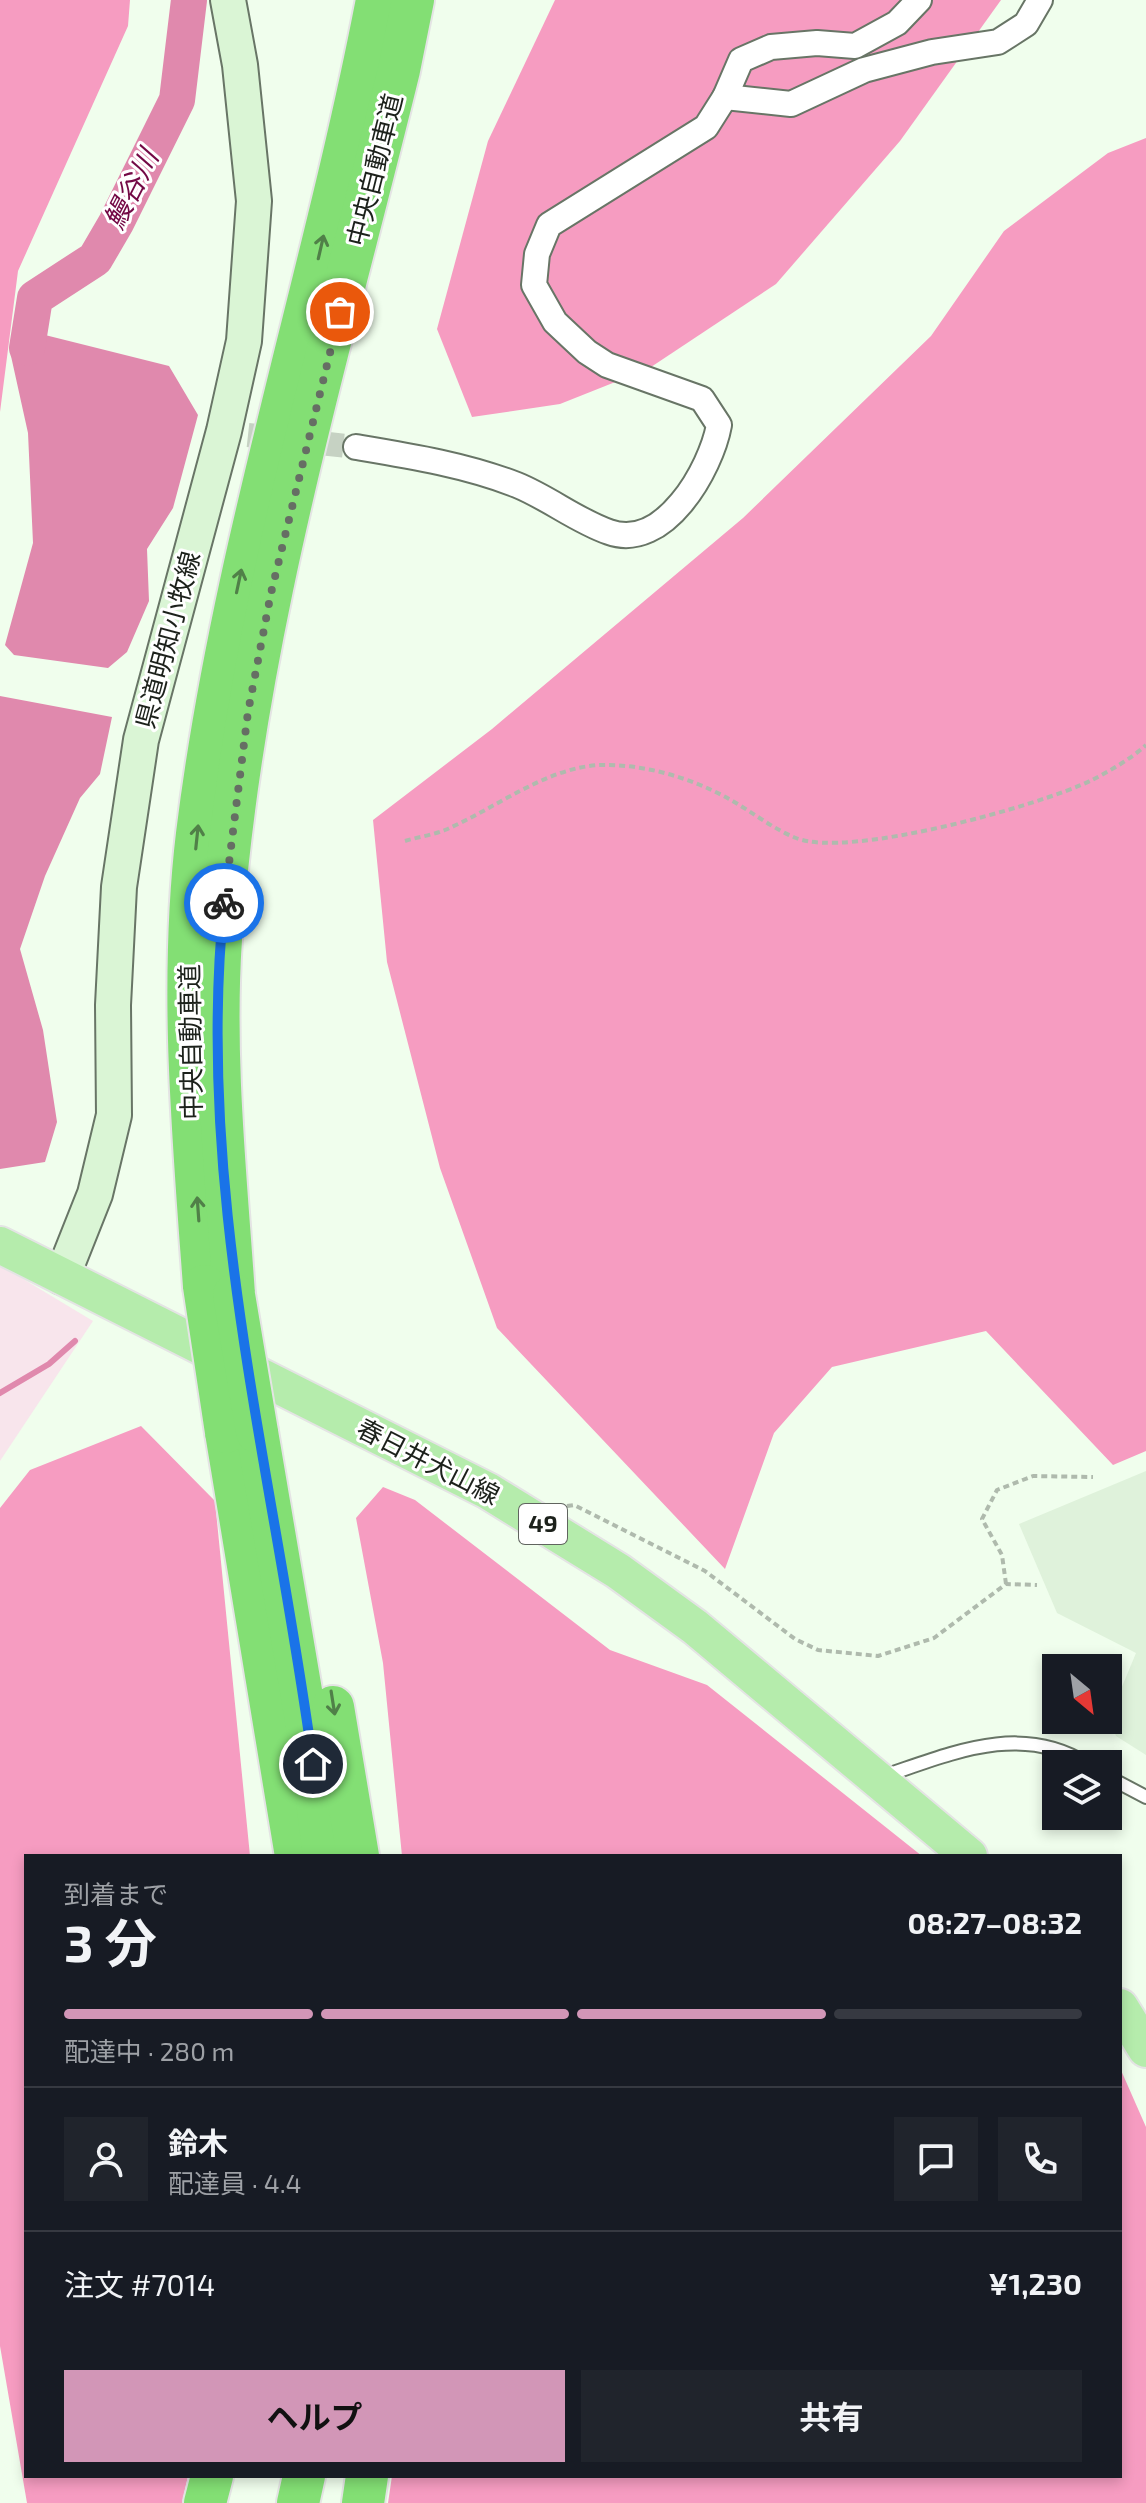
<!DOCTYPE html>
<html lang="ja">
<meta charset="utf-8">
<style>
body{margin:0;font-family:"Exo 2","Noto Sans JP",sans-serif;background:#20242c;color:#f1f3f6;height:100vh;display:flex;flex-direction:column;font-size:30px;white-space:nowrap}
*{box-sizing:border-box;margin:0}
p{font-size:26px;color:#9ea1a6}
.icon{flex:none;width:44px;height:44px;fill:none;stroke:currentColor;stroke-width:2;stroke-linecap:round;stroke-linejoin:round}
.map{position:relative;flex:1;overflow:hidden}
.side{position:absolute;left:24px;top:1854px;width:1098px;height:624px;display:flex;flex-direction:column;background:#171b24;border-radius:0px;box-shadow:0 4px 12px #0003}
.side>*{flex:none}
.needle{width:52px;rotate:151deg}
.fabs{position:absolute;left:1042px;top:1654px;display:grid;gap:16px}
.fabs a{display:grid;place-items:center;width:80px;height:80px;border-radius:0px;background:#171b24;box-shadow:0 4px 12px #0003;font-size:40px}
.pin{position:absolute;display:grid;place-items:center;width:68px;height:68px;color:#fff;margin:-34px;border:4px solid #fff;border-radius:50%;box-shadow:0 2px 8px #0007}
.courier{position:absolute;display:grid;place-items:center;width:80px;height:80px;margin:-40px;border:6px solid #1a73e8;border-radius:50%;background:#fff;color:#222;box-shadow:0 2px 10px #0007}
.overview em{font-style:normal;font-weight:700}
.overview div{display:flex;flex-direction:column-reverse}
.overview{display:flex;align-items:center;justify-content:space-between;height:136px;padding:0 40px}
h1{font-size:52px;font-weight:700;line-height:60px}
.bar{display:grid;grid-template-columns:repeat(4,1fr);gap:12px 8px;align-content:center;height:96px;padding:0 40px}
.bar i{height:10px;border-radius:6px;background:#363941}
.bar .on{background:#d296b7}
.bar p{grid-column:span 4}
.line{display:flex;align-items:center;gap:20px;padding:0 40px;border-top:2px solid #363941}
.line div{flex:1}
.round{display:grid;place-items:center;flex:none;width:84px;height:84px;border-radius:0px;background:#20242c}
.primary-button{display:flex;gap:16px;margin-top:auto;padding:16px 40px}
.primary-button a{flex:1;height:92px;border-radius:0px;background:#d296b7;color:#111;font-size:32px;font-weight:700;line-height:92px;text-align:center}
.primary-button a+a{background:#20242c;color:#f1f3f6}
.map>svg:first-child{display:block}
.built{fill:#dff2db}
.green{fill:#f8e5ec}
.forest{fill:#f69cc1}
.water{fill:#e089ad}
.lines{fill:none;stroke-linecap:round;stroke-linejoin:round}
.stream{stroke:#e089ad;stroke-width:6}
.river{stroke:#e089ad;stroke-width:36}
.street-tunnel{stroke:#c6d2c3;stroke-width:24;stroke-dasharray:24 12;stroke-linecap:butt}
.lane-casing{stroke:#687566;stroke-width:16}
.street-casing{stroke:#687566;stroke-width:28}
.secondary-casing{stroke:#687566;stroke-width:38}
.primary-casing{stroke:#e4e4e4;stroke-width:40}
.highway-casing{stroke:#e4e4e4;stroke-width:46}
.path{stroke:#afbaad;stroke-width:4;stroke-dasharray:6 4;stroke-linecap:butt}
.lane{stroke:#fff;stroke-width:12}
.street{stroke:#fff;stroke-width:24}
.secondary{stroke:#daf5d5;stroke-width:34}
.primary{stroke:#b5ecac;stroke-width:36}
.highway{stroke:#83df74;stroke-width:42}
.highway-bridge-casing{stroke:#e4e4e4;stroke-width:46;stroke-linecap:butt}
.highway-bridge{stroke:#83df74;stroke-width:42}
.oneway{stroke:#508048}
.done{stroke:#666e64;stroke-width:8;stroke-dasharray:0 14.4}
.route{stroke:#1a73e8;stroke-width:10}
.labels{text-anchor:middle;stroke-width:6;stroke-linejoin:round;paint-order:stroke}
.shield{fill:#fff;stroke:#60645f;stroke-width:2}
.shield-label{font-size:24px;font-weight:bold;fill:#1c211b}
.street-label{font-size:26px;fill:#1c211b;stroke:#fff}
.water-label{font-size:28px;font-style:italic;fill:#730845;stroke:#fff}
</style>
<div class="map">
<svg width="1146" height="2503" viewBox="0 0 1146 2503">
<rect width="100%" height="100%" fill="#f0feed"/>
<polygon class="built" points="1146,1471 1146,1755 1116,1736 1109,1718 1136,1653 1057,1613 1019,1524"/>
<polygon class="green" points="0,1265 93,1321 0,1461"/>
<g class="forest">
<polygon points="0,0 130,0 128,26 18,271 0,412"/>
<polygon points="555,0 1001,0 900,141 776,284 648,369 560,404 472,417 437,329 488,141"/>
<polygon points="1146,138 1146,1451 1113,1465 986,1331 832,1367 774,1433 725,1569 497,1328 440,1168 387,962 373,820 492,729 743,518 931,336 1004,231 1108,153"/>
<polygon points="141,1426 215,1501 250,1856 26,1856 26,2476 188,2476 182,2503 27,2503 0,2346 0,1508 30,1470"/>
<polygon points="383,1487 415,1500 610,1650 707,1685 922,1856 402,1856 383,1663 356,1518"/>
<polygon points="1120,2068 1146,2127 1146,2503 388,2503 392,2476 1120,2476"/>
</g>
<g class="water">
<polygon points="21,329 169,366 198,415 173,508 147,549 149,601 127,652 108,668 14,655 5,645 33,543 28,433 11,356"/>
<polygon points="0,696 112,717 100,774 80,798 45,876 20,949 43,1030 57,1122 45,1162 0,1169"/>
</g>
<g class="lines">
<polyline class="stream" points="0,1393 49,1364 75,1341"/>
<polyline class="river" points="27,348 35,298 95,259 116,223 177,100 189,0"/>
<polyline class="street-tunnel" points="248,435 356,447"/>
<defs>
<g id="lane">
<path d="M881,1777C948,1755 1020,1721 1087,1764"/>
<polyline points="1108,1777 1146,1797"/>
</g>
<g id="street">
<polyline points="725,97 791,104 864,70 932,52 998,42 1026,24 1040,0"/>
<path d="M356,447C410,456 466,465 517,485C549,498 577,521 609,532C664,552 711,469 719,425L702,399L607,365L587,352L555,322L534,285L537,254L549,225L706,127L725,97L741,60L771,47L817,43L855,46L897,23L919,0"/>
</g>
<polyline id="secondary" points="62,1277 95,1194 114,1115 113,1005 119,887 141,740 224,431 244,341 254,201 240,65 228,0"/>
<g id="primary">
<polyline points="0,1245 488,1491 618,1571 695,1627 969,1856"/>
<polyline points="1120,2007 1146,2049"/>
</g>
<g id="highway">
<path d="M204,1286C193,1136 179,984 197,834C232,550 323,280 377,0"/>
<path d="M234,1295C226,1177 213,1057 221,939C241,644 329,356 399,70L413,0"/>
<polyline points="226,1432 296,1856"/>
<polyline points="257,1432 309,1738 324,1856"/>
<polyline points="333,1707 358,1856"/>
<polyline points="205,2503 212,2476"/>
<polyline points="298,2503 304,2476"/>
<polyline points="363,2503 367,2476"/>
</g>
</defs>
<use href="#lane" class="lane-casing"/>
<use href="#street" class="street-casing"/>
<use href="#secondary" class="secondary-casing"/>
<use href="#primary" class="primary-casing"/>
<use href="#highway" class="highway-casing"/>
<g class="path">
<path d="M405,841C418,837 433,835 445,830C495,809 546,767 601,765C644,764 692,778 729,799C751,811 773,829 796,838C848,859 1038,806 1090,781C1108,772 1131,759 1146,745"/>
<polyline points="567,1506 574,1505 705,1571 795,1639 818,1650 878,1656 934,1638 1006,1584 1037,1585"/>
<polyline points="1006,1584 1002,1555 982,1519 997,1490 1033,1476 1093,1477"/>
</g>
<use href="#lane" class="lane"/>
<use href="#street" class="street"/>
<use href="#secondary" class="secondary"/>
<use href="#primary" class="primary"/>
<use href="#highway" class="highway"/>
<defs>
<g id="highway-bridge">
<polyline points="204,1286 226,1432"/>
<polyline points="234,1295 257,1432"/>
</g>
</defs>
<use href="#highway-bridge" class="highway-bridge-casing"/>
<use href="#highway-bridge" class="highway-bridge"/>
</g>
<defs><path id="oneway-shaft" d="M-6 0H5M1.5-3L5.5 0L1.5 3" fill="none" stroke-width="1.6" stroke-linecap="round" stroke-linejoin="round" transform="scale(2)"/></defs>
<g class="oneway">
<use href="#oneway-shaft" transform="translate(321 247) rotate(-77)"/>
<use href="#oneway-shaft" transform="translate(239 581) rotate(-78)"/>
<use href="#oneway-shaft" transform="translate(197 837) rotate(-84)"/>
<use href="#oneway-shaft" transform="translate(198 1209) rotate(-94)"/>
<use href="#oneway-shaft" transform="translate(333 1703) rotate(81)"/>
</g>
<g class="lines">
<polyline class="done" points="224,903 248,712 271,593 340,312"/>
<path class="route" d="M224,903C194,1194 275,1478 313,1764"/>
</g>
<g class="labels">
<rect class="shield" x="519" y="1504" width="48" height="40" rx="6"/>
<g class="shield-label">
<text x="543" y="1532">49</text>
</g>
<g class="street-label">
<text transform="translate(375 170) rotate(-76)" y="9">中央自動車道</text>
<text transform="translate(168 640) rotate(-75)" y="9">県道明知小牧線</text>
<text transform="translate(191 1042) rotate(-91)" y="9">中央自動車道</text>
<text transform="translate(428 1462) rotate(27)" y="9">春日井犬山線</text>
</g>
<g class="water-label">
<text transform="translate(131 189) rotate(-63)" y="10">鰻谷川</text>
</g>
</g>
</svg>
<div class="fabs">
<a><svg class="needle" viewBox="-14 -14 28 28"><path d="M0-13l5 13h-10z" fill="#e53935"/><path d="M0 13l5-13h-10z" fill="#9ea1a6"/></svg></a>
<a><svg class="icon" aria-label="layers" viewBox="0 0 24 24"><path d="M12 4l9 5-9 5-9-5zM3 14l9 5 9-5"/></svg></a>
</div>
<div class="pin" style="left:340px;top:312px;background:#ea580c"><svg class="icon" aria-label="bag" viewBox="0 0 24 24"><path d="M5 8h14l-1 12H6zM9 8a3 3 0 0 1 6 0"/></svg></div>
<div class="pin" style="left:313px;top:1764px;background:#1f2937"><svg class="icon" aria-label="home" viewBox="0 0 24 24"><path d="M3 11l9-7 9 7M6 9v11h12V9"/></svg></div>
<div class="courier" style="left:224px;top:903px"><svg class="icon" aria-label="bike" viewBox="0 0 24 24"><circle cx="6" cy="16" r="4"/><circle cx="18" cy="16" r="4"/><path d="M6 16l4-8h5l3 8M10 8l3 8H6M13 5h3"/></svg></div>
<section class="side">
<div class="overview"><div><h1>3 分</h1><p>到着まで</p></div><em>08:27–08:32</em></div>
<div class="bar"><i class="on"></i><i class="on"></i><i class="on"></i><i></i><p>配達中 · 280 m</p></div>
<div class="line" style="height:144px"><a class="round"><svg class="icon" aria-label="person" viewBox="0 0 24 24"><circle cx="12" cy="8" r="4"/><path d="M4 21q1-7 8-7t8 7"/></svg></a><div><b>鈴木</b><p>配達員 · 4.4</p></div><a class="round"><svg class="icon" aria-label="chat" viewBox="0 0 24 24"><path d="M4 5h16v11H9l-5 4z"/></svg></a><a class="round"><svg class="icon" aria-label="phone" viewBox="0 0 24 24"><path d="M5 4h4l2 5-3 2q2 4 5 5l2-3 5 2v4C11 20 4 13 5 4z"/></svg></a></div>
<div class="line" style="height:104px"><div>注文 #7014</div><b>¥1,230</b></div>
<div class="primary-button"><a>ヘルプ</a><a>共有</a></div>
</section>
</div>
